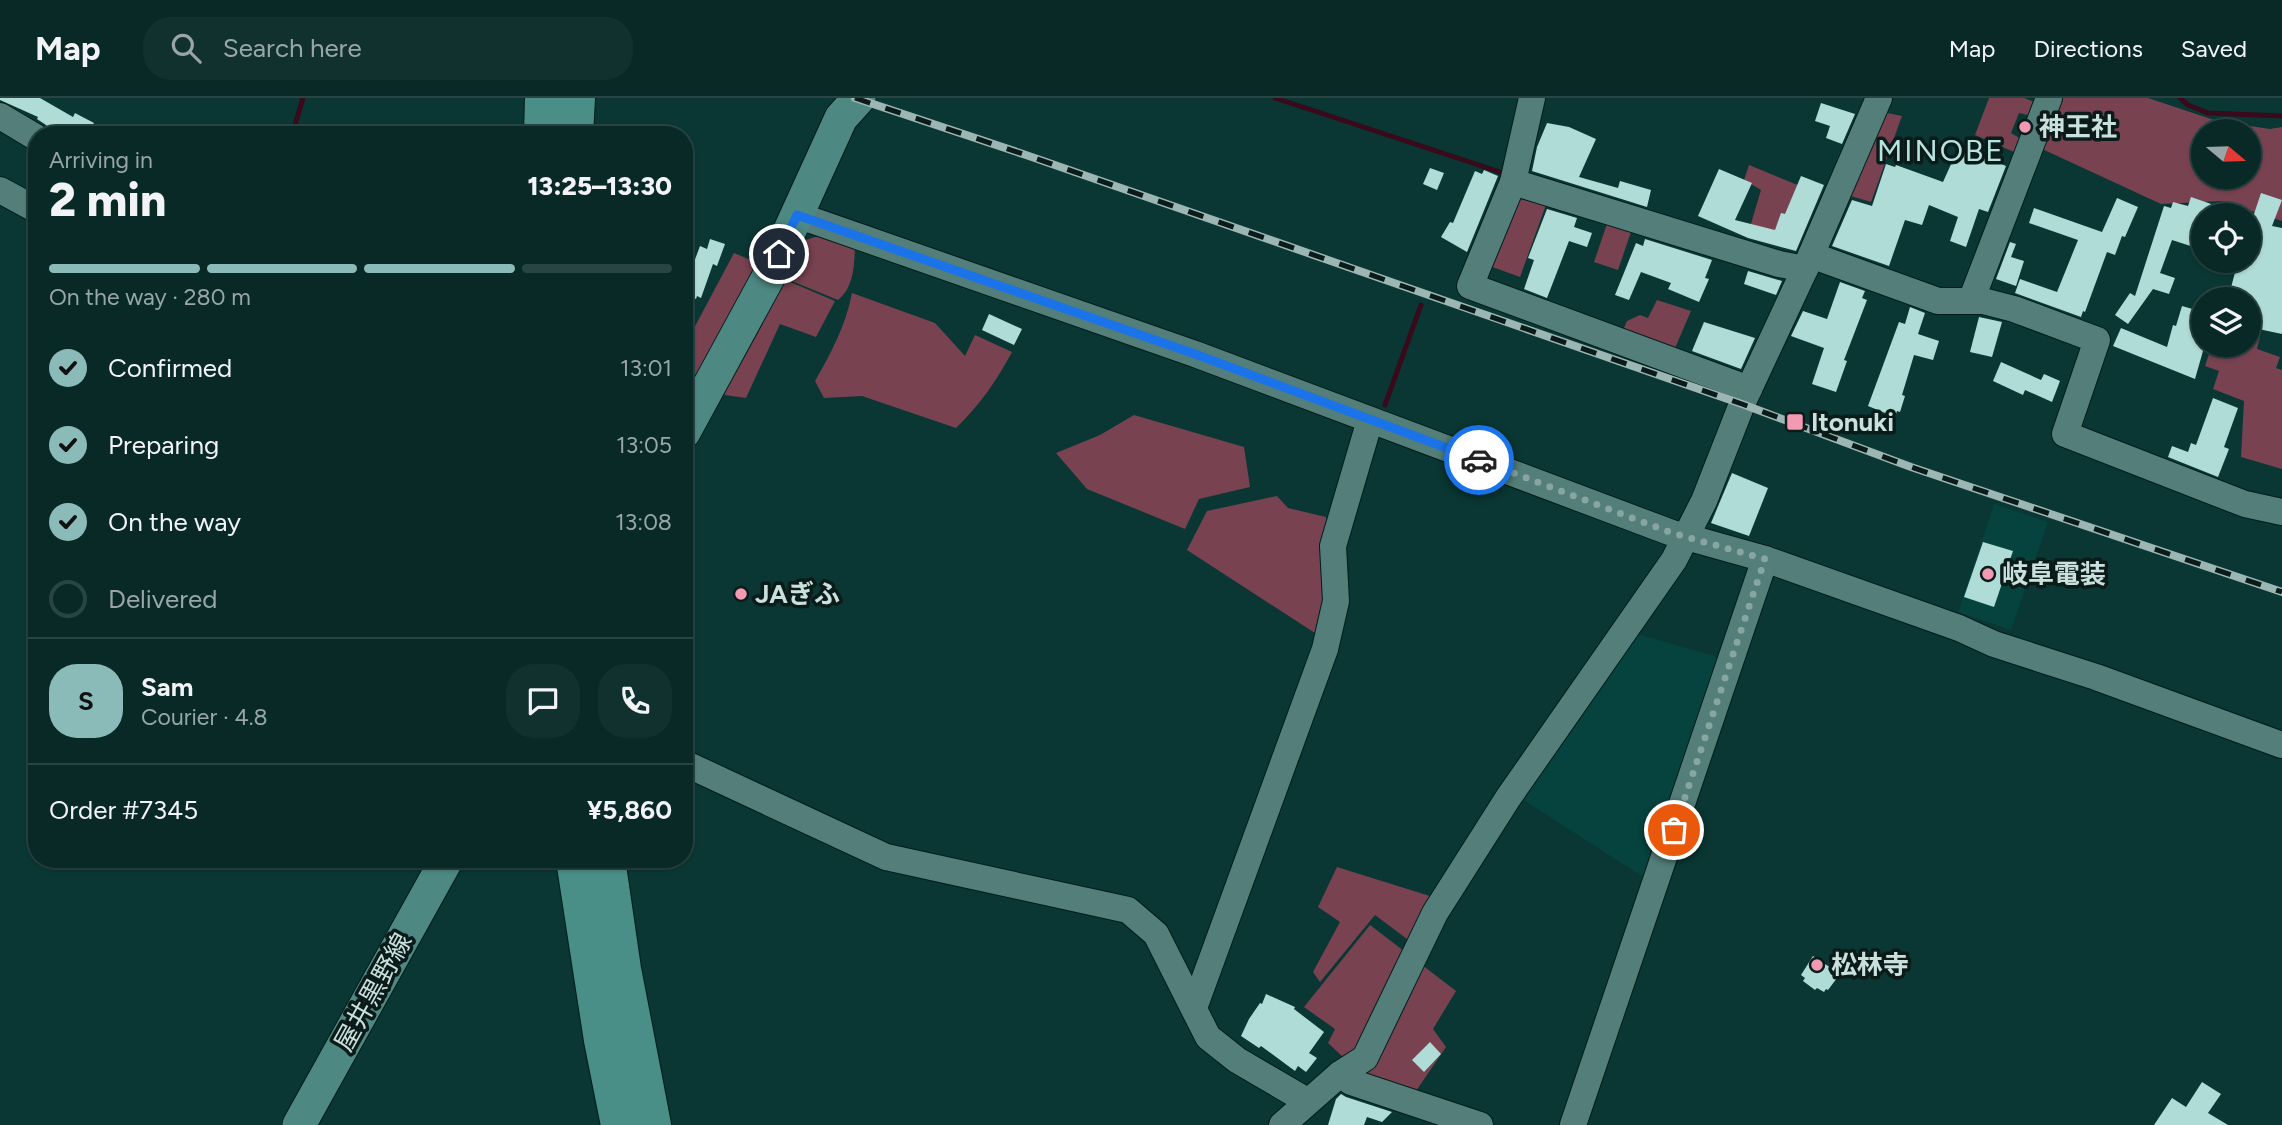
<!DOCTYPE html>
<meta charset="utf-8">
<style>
body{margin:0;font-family:Figtree,"Noto Sans JP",sans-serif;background:#11312e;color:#f1f3f6;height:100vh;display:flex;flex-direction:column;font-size:26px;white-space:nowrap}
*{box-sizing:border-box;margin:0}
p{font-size:23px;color:#98a6a7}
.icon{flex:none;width:38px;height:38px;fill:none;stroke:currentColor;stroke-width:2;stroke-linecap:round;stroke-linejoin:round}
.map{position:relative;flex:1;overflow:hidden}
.details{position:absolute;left:28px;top:28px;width:665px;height:742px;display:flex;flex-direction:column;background:#082926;border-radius:28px;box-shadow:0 2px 5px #0004,0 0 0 2px #294543}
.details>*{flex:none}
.needle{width:46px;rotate:109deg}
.controls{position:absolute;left:2191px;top:21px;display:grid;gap:14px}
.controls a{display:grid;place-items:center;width:70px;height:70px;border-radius:50%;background:#082926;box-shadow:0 2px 5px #0004,0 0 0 2px #294543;font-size:35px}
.pin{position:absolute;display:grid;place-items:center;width:60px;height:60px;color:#fff;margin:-30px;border:4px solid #fff;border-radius:50%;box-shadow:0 2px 7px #0007}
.courier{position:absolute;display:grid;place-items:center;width:70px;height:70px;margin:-35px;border:5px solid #1a73e8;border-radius:50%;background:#fff;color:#222;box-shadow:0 2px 9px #0007}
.headline em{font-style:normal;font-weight:800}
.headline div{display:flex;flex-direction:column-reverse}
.headline{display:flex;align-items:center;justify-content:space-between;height:119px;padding:0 21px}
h1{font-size:46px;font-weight:800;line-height:52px}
.bar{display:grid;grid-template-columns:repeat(4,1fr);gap:10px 7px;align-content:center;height:84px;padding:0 21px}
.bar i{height:9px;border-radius:5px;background:#294543}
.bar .active{background:#8bbbb9}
.bar p{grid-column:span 4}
.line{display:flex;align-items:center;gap:18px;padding:0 21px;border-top:2px solid #294543}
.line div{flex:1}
.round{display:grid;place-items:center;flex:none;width:74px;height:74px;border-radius:28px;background:#11312e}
ol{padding:0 21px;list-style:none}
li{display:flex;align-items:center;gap:21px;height:77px}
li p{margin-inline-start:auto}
li .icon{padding:7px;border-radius:50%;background:#8bbbb9;color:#111;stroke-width:4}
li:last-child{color:#98a6a7}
li i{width:38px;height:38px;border:4px solid #294543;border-radius:50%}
header{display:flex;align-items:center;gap:42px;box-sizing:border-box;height:98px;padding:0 35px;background:#082926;border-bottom:2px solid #294543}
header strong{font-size:33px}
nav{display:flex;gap:38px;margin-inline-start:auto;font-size:24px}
.search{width:490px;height:63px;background:#11312e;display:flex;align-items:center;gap:18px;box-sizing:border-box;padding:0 24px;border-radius:28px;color:#98a6a7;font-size:26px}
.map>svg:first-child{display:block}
.built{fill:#06433e}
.green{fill:#784251;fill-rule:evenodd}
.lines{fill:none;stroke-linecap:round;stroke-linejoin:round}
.stream{stroke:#39091c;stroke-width:5}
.building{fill:#afdcd6}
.minor-casing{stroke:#001d1a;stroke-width:28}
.major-casing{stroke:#001d1a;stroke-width:35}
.highway-casing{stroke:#001d1a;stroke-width:40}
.minor{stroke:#537e79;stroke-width:26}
.major{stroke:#4e8882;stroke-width:33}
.highway{stroke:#4a8e88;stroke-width:38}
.rail-casing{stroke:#9bb6b3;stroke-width:8}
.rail{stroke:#0a1b19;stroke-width:5;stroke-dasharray:16;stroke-linecap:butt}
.done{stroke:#87a5a2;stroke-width:7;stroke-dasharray:0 12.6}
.route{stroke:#1a73e8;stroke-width:9}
.poi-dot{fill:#f19ab2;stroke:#0a1b19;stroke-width:2.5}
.labels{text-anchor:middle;stroke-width:7;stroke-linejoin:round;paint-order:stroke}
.poi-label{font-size:26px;font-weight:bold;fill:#cae0dd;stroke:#0a1b19;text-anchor:start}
.street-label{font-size:26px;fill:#cae0dd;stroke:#0a1b19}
.quarter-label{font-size:30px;letter-spacing:2px;fill:#b7e4df;stroke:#0a1b19}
</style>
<header>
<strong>Map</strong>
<div class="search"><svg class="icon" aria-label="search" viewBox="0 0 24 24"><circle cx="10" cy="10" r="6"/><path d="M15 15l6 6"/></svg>Search here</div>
<nav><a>Map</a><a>Directions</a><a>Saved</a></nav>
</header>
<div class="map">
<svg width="2282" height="1027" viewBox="0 0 2282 1027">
<rect width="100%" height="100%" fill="#0a3733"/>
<g class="built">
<polygon points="1994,406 2048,424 2011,532 1958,514"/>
<polygon points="1637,536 1724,561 1648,782 1519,699"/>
</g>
<g class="green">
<polygon points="1989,0 2024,0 2040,6 2036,19 2019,15 2011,35 2026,44 2021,57 1975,37"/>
<path d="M2060,0H2148L2217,23L2270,31L2282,29V123L2221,103L2161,106L2040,50ZM2203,33H2249V79H2203Z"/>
<polygon points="1882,14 1902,18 1871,104 1844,96"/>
<polygon points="1749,67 1800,88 1783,136 1750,129 1761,92 1744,82"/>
<polygon points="1525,96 1547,104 1520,179 1484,166 1513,100"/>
<polygon points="1608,123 1632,131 1618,172 1594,164"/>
<path d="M825,138L855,149C854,168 854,189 838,202L777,177C793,154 795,140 825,138Z"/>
<polygon points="734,155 758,165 684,310 684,249"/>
<polygon points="776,178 835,203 816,239 780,226 746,300 725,297 721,291"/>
<path d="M852,195L935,225L965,258L975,237L1012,254C997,282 980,307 956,330L862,298L824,300L815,283C831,255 846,227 852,195Z"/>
<polygon points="1657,202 1691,213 1672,257 1620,239 1627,223 1640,217 1648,220"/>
<polygon points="2249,236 2260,239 2257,251 2280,259 2276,270 2282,272 2282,371 2241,359 2244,303 2213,291 2219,273 2205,268 2212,247 2249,247"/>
<polygon points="1134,317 1244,349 1250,389 1199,401 1185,431 1087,391 1056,355 1100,337"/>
<polygon points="1277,398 1288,410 1326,419 1329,502 1318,537 1187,452 1207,413"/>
<polygon points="1337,769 1433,799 1411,844 1375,817 1320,884 1313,874 1340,824 1318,809"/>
<polygon points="1370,827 1456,893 1433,931 1446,949 1416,993 1359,974 1328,945 1335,931 1304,909"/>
</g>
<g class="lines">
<g class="stream">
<polyline points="1275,0 1503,75"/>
<polyline points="2180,0 2188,7 2208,15 2282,18"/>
<polyline points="292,37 303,0"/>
<polyline points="1385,307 1421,207"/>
</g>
</g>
<g class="building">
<polygon points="0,0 40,0 73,19 75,15 94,25 87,37 52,37 46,27 37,21 38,19 0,2"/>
<polygon points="1821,5 1855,16 1842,46 1826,40 1830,28 1815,23"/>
<polygon points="1547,25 1569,29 1596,41 1579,79 1618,90 1620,83 1651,92 1647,109 1532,73 1537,49"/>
<polygon points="1964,51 2006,68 1988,114 1979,111 1966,149 1950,143 1958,119 1929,107 1922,127 1905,122 1889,168 1832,148 1852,102 1872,108 1886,66 1895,69 1896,67 1943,84 1952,64 1957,66"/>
<polygon points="1430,70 1444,75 1437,92 1423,86"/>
<polygon points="1719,71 1752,85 1735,122 1775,132 1781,115 1785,116 1801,78 1824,87 1796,153 1748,140 1698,118"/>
<polygon points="1484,72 1498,78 1467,154 1441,139 1450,124 1453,125 1475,73 1482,76"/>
<polygon points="2261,95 2282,102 2272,128 2282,130 2282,236 2249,229 2249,201 2228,201 2238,163 2249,163 2249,115 2254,116"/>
<polygon points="2191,99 2237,115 2237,117 2203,117 2203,152 2172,142 2160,175 2175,180 2169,196 2153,191 2128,226 2115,217 2130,195 2135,198 2164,108 2171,110 2173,104 2188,108"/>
<polygon points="2117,100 2138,109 2125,139 2122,138 2115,157 2107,154 2085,214 2083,213 2081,219 2015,195 2020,181 2057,194 2078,142 2029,125 2034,110 2102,134"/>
<polygon points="1547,111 1577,120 1574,129 1592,135 1587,149 1569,143 1547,200 1524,191 1534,162 1528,160"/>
<polygon points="710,141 725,146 717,168 713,166 701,200 697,198 696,201 684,197 684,161 694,164 700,148 707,151"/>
<polygon points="1645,141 1712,162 1705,180 1709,181 1699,204 1668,191 1671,185 1641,174 1629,202 1615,197 1636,145 1643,148"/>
<polygon points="2010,144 2016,146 2011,159 2024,163 2016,188 1996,181"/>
<polygon points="1748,173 1782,183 1776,197 1744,186"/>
<polygon points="1840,184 1865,193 1862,200 1867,202 1844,262 1847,263 1836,294 1812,286 1824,250 1791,238 1803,213 1827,221"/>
<polygon points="2182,208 2203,214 2203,253 2195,281 2113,248 2121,230 2167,249 2173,227 2176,228"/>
<polygon points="1910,209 1925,215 1918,236 1939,243 1933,262 1914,257 1902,297 1905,298 1900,314 1897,313 1895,319 1868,308 1899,224 1905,226"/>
<polygon points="989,216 1022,231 1014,247 982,232"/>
<polygon points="1979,219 2002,224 1992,259 1970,254"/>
<polygon points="1704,224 1755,240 1741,271 1692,253"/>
<polygon points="2001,264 2041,282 2044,276 2060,283 2052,304 2025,292 2023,297 1993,283"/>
<polygon points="2213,300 2238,310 2224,349 2229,351 2218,379 2168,359 2172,348 2188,354 2191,345 2196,347"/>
<polygon points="1732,375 1768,390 1749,438 1711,425"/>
<polygon points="1983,444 2013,453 1994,509 1964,499"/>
<polygon points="1813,858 1840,876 1828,892 1826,891 1824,894 1817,890 1815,892 1803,883 1805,880 1801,877"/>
<polygon points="1266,896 1295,909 1294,911 1324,934 1309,955 1317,960 1306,974 1298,968 1295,973 1261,948 1259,950 1241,938 1249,921 1260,905 1262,906"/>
<polygon points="1430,944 1441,956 1424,974 1412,962"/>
<polygon points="2202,984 2221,996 2208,1015 2228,1027 2154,1027 2172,1000 2186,1009"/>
<polygon points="1341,996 1346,999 1392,1014 1382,1024 1367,1019 1364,1027 1328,1027 1336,1001"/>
</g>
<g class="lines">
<defs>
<g id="minor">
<polyline points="1532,0 1513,84 1470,188 1749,291"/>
<polyline points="0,18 37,40"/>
<polyline points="1513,84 1779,166 1805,171"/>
<polyline points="0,92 37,112"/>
<polyline points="797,117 1195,256 1672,435 1765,461 1959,530 1994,546 2096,579 2282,647"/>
<polyline points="1811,157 1938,203 1983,203 2014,211 2097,242 2065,336 2245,406 2282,414"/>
<polyline points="1971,203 2049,0"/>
<polyline points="684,665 886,759 1128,812 1156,836 1208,939 1237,962 1307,1003"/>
<polyline points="1194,910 1325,551 1336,503 1333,448 1370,322"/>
<polyline points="1340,976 1351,984 1480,1027"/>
<polyline points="1282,1027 1340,976 1365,960 1435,815 1508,700 1674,462 1704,403 1742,306 1805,171 1879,0"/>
<polyline points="1573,1027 1765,461"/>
</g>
<g id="major">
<polyline points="684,334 770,176 841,20 859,0"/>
<polyline points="299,1027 447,761"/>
</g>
<g id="highway">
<polyline points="543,37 544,0"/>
<polyline points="574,37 576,0"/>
<polyline points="575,761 603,942 620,1027"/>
<polyline points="606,761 622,871 652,1027"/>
</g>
</defs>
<use href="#minor" class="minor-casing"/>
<use href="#major" class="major-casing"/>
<use href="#highway" class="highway-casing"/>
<use href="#minor" class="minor"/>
<use href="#major" class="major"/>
<use href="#highway" class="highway"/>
<defs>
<polyline id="rail" points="855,0 1026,57 1742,306 1911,369 2282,494"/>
</defs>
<use href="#rail" class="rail-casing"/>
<use href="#rail" class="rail"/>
</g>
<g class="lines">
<polyline class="done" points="1479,362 1672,435 1765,461 1674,732"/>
<polyline class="route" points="779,156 797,117 1195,256 1479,362"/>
</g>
<g class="poi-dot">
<circle cx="2025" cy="29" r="7"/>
<rect x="1786" y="315" width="18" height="18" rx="3.5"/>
<circle cx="1988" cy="476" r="7"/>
<circle cx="741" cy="496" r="7"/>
<circle cx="1817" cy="867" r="7"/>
</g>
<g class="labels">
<g class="poi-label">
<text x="2039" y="38">神王社</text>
<text x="1811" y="333">Itonuki</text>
<text x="2002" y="485">岐阜電装</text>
<text x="755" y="505">JAぎふ</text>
<text x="1831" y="876">松林寺</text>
</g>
<g class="street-label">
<text transform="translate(373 894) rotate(-61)" y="9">屋井黒野線</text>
</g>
<g class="quarter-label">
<text x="1941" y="63">MINOBE</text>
</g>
</g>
</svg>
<div class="controls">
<a><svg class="needle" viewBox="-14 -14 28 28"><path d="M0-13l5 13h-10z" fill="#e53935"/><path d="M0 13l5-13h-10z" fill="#98a6a7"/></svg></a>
<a><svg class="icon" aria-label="locate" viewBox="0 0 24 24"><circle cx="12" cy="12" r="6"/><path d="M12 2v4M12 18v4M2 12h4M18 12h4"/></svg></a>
<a><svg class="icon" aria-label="layers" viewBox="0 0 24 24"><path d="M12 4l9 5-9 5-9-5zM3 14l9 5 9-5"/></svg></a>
</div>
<div class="pin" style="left:1674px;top:732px;background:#ea580c"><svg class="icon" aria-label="bag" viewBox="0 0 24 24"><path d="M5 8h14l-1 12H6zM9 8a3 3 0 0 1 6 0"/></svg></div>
<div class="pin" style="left:779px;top:156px;background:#1f2937"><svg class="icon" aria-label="home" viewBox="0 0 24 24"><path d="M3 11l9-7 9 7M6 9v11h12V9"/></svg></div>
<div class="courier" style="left:1479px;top:362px"><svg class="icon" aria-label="car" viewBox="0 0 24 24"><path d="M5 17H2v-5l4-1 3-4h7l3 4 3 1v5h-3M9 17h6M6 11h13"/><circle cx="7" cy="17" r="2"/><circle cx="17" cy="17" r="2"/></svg></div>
<section class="details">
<div class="headline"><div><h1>2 min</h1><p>Arriving in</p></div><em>13:25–13:30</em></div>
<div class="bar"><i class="active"></i><i class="active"></i><i class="active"></i><i></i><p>On the way · 280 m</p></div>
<ol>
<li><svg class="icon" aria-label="check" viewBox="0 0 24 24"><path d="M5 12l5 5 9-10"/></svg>Confirmed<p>13:01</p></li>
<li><svg class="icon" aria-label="check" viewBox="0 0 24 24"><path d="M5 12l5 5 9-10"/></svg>Preparing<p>13:05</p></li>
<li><svg class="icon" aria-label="check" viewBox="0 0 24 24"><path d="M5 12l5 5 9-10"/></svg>On the way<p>13:08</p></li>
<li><i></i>Delivered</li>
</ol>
<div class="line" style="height:126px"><b class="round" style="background:#8bbbb9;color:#111">S</b><div><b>Sam</b><p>Courier · 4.8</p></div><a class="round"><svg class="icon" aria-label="chat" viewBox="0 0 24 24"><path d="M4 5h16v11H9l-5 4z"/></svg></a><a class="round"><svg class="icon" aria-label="phone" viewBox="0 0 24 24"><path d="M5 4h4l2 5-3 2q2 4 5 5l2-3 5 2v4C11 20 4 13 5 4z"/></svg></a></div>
<div class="line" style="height:91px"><div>Order #7345</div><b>¥5,860</b></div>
</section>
</div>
